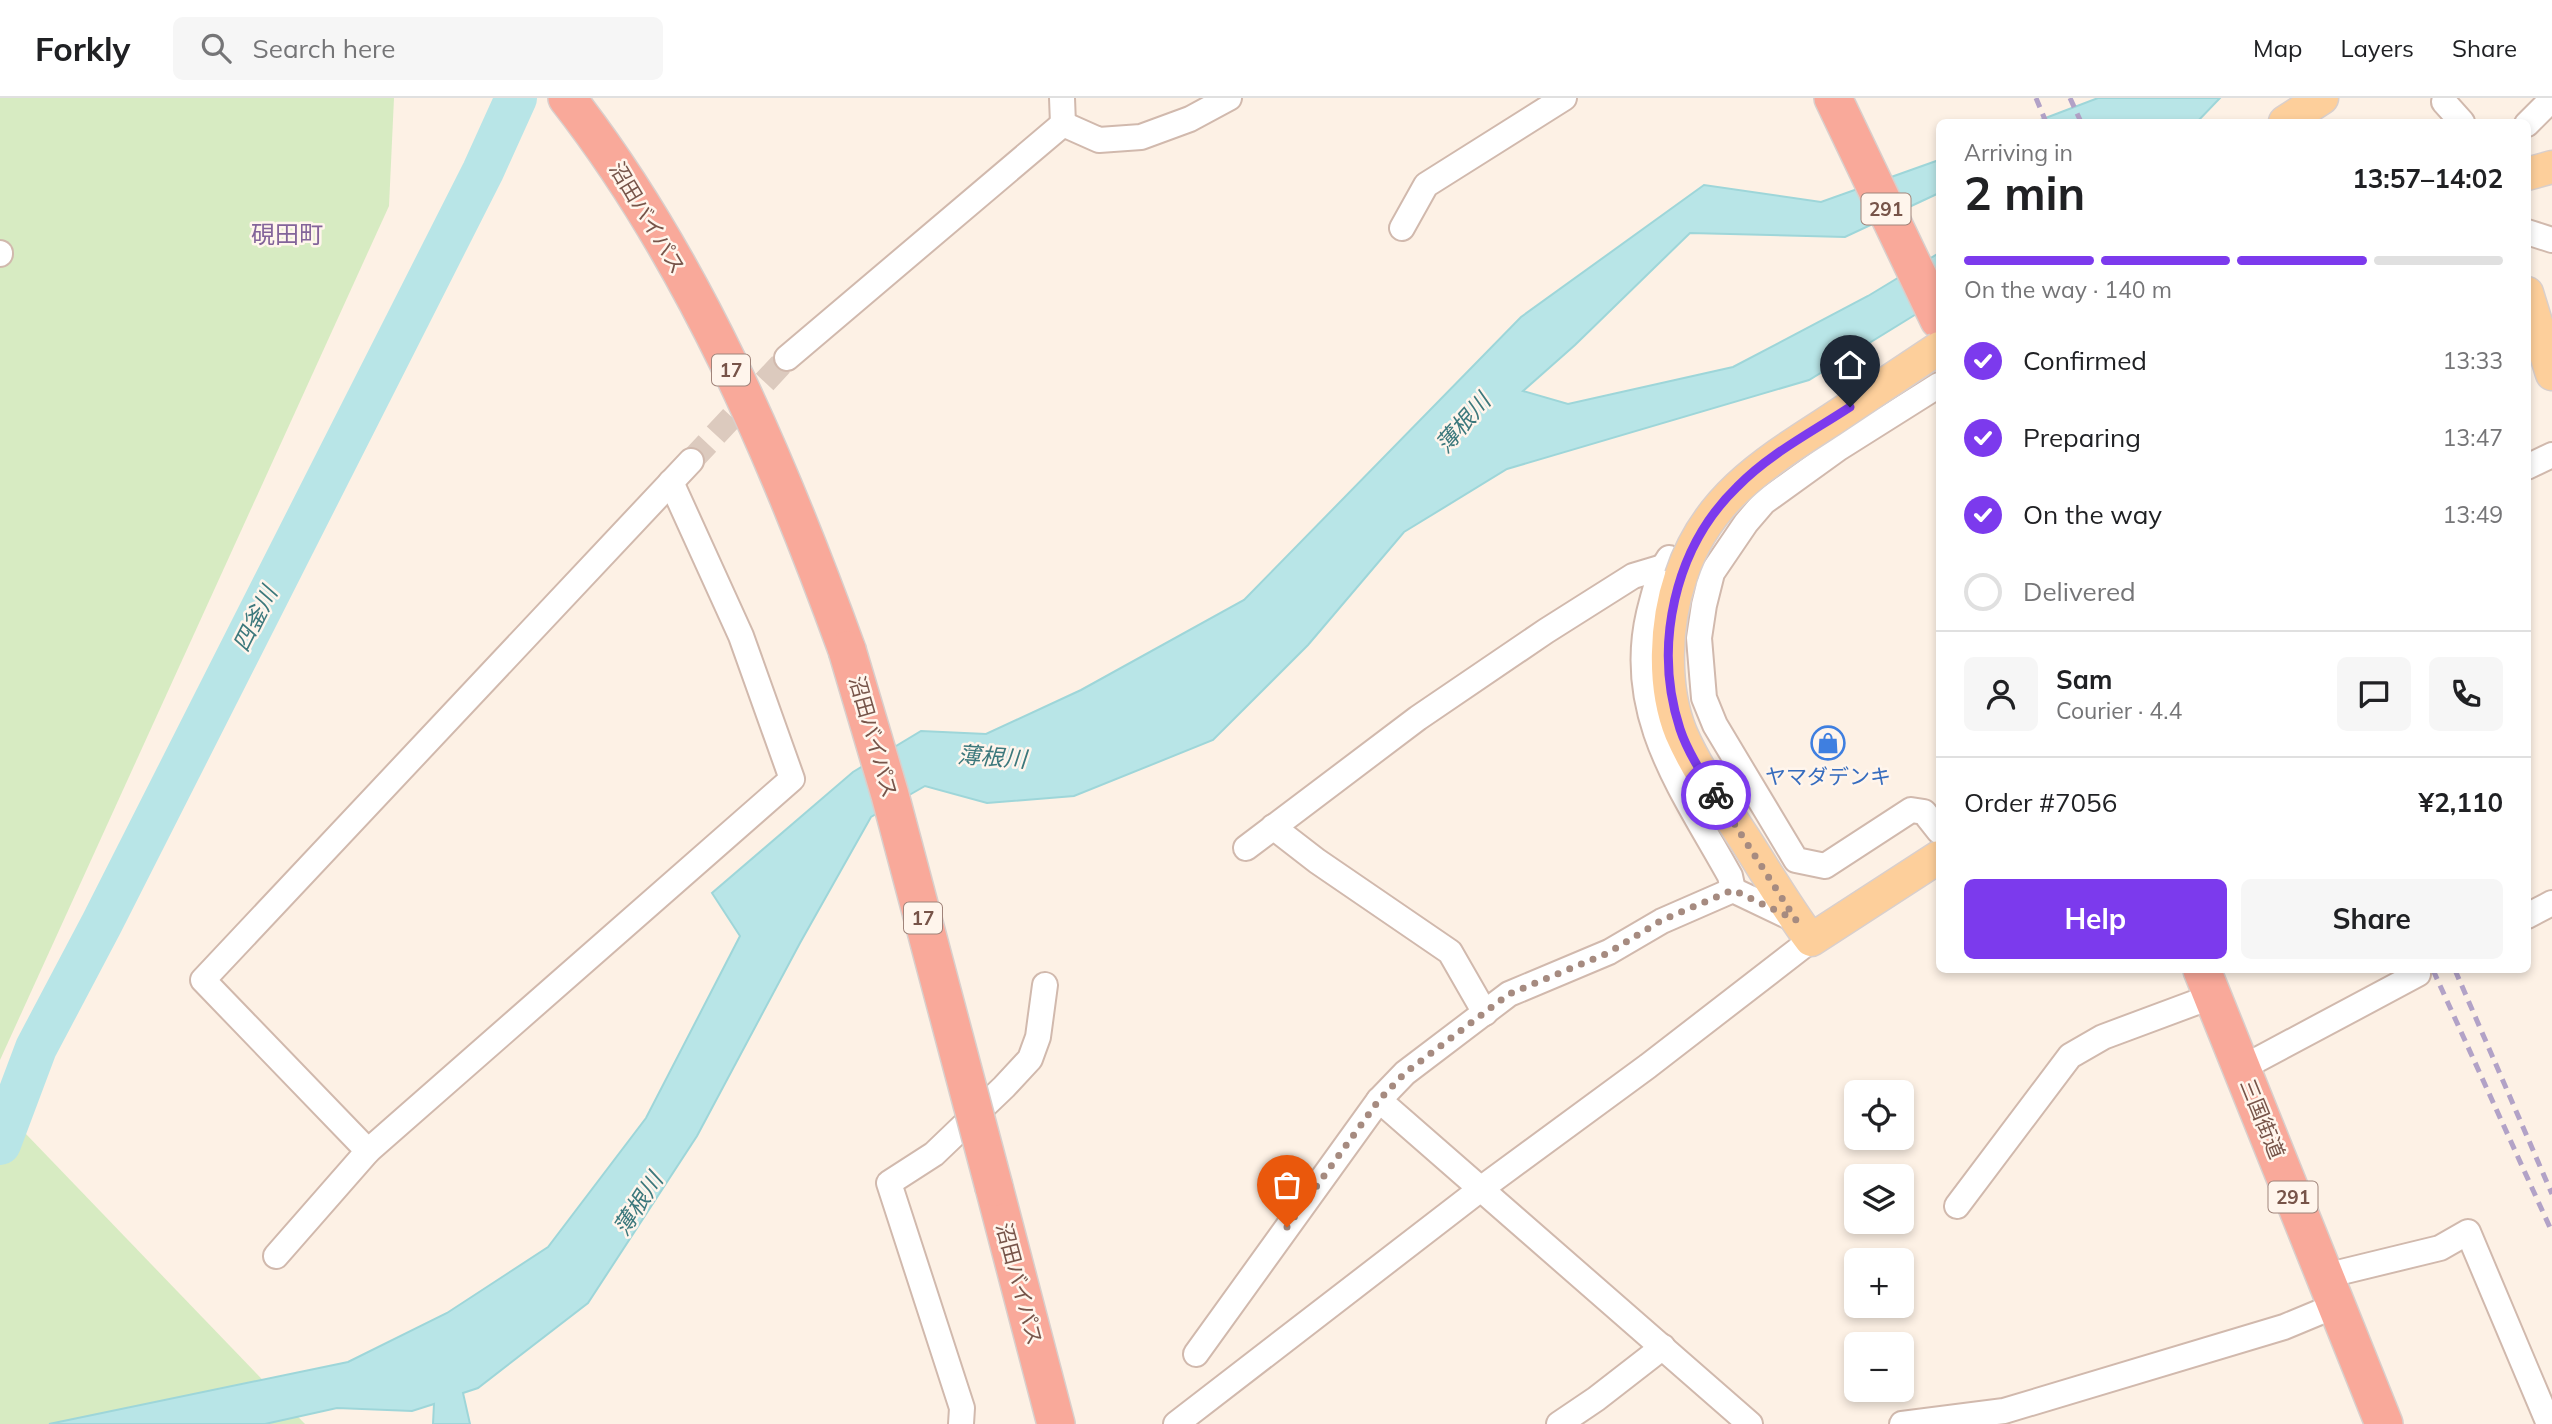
<!DOCTYPE html>
<meta charset="utf-8">
<style>
body{margin:0;font-family:Mulish,"Noto Sans JP",sans-serif;background:#f6f6f6;color:#202124;height:100vh;display:flex;flex-direction:column;font-size:26px;white-space:nowrap}
*{box-sizing:border-box;margin:0}
p{font-size:23px;color:#757577}
.icon{flex:none;width:38px;height:38px;fill:none;stroke:currentColor;stroke-width:2;stroke-linecap:round;stroke-linejoin:round}
.map{position:relative;flex:1;overflow:hidden}
.details{position:absolute;left:1936px;top:21px;width:595px;height:854px;display:flex;flex-direction:column;background:#fff;border-radius:10px;box-shadow:0 4px 10px #0003}
.details>*{flex:none}
.controls{position:absolute;left:1844px;top:982px;display:grid;gap:14px}
.controls a{display:grid;place-items:center;width:70px;height:70px;border-radius:10px;background:#fff;box-shadow:0 4px 10px #0003;font-size:35px}
.pin{position:absolute;display:grid;place-items:center;width:60px;height:60px;color:#fff;margin:-72px -30px;border-radius:50% 50% 50% 0;rotate:-45deg;box-shadow:0 0 7px #0007}
.pin .icon{rotate:45deg}
.courier{position:absolute;display:grid;place-items:center;width:70px;height:70px;margin:-35px;border:5px solid #7c3aed;border-radius:50%;background:#fff;color:#222;box-shadow:0 2px 9px #0007}
.overview em{font-style:normal;font-weight:700}
.overview div{display:flex;flex-direction:column-reverse}
.overview{display:flex;align-items:center;justify-content:space-between;height:119px;padding:0 28px}
h1{font-size:46px;font-weight:700;line-height:52px}
.bar{display:grid;grid-template-columns:repeat(4,1fr);gap:10px 7px;align-content:center;height:84px;padding:0 28px}
.bar i{height:9px;border-radius:5px;background:#e0e0e0}
.bar .current{background:#7c3aed}
.bar p{grid-column:span 4}
.line{display:flex;align-items:center;gap:18px;padding:0 28px;border-top:2px solid #e0e0e0}
.line div{flex:1}
.round{display:grid;place-items:center;flex:none;width:74px;height:74px;border-radius:10px;background:#f6f6f6}
ol{padding:0 28px;list-style:none}
li{display:flex;align-items:center;gap:21px;height:77px}
li p{margin-inline-start:auto}
li .icon{padding:7px;border-radius:50%;background:#7c3aed;color:#fff;stroke-width:4}
li:last-child{color:#757577}
li i{width:38px;height:38px;border:4px solid #e0e0e0;border-radius:50%}
.cta{display:flex;gap:14px;margin-top:auto;padding:14px 28px}
.cta a{flex:1;height:80px;border-radius:10px;background:#7c3aed;color:#fff;font-size:28px;font-weight:700;line-height:80px;text-align:center}
.cta a+a{background:#f6f6f6;color:#202124}
header{display:flex;align-items:center;gap:42px;box-sizing:border-box;height:98px;padding:0 35px;background:#fff;border-bottom:2px solid #e0e0e0}
header strong{font-size:33px}
nav{display:flex;gap:38px;margin-inline-start:auto;font-size:24px}
.search{width:490px;height:63px;background:#f6f6f6;display:flex;align-items:center;gap:18px;box-sizing:border-box;padding:0 24px;border-radius:10px;color:#757577;font-size:26px}
.map>svg:first-child{display:block}
.green{fill:#d7ebc2}
.water{fill:#b8e5e7;stroke:#9ed6d9;stroke-width:2}
.lines{fill:none;stroke-linecap:round;stroke-linejoin:round}
.river{stroke:#b8e5e7;stroke-width:42}
.minor-tunnel{stroke:#dccabe;stroke-width:24;stroke-dasharray:24 12;stroke-linecap:butt}
.minor-casing{stroke:#d1b9ad;stroke-width:28}
.major-casing{stroke:#d9cfcc;stroke-width:35}
.highway-casing{stroke:#d9cfcc;stroke-width:40}
.minor{stroke:#fff;stroke-width:24}
.major{stroke:#fdcf9b;stroke-width:32}
.highway{stroke:#f9a99a;stroke-width:37}
.rail{stroke:#b2a2c7;stroke-width:5;stroke-dasharray:10 7;stroke-linecap:butt}
.major-bridge-casing{stroke:#d9cfcc;stroke-width:35;stroke-linecap:butt}
.highway-bridge-casing{stroke:#d9cfcc;stroke-width:40;stroke-linecap:butt}
.major-bridge{stroke:#fdcf9b;stroke-width:32}
.highway-bridge{stroke:#f9a99a;stroke-width:37}
.done{stroke:#a68b80;stroke-width:7;stroke-dasharray:0 12.6}
.route{stroke:#7c3aed;stroke-width:9}
.labels{text-anchor:middle;stroke-width:5;stroke-linejoin:round;paint-order:stroke}
.shield{fill:#fff5ec;stroke:#a0847a;stroke-width:2}
.shield-label{font-size:19px;font-weight:bold;fill:#775449}
.street-label{font-size:21px;fill:#775449;stroke:#fff5ec}
.shop-label{font-size:21px;fill:#366cbe;stroke:#fff5ec}
.water-label{font-size:23px;font-style:italic;fill:#3c787c;stroke:#fff5ec}
.quarter-label{font-size:24px;fill:#83649a;stroke:#fff5ec}
</style>
<header>
<strong>Forkly</strong>
<div class="search"><svg class="icon" aria-label="search" viewBox="0 0 24 24"><circle cx="10" cy="10" r="6"/><path d="M15 15l6 6"/></svg>Search here</div>
<nav><a>Map</a><a>Layers</a><a>Share</a></nav>
</header>
<div class="map">
<svg width="2552" height="1326" viewBox="0 0 2552 1326">
<rect width="100%" height="100%" fill="#fdf1e5"/>
<g class="green">
<polygon points="0,0 394,0 389,108 0,962"/>
<polygon points="0,1009 305,1326 0,1326"/>
</g>
<g class="water">
<polygon points="2098,0 2220,0 2197,24 2035,24"/>
<polygon points="1939,62 1939,95 1845,139 1690,135 1575,247 1523,293 1568,306 1733,269 1868,198 1939,155 1939,202 1809,282 1507,371 1404,434 1308,547 1213,642 1074,698 987,705 925,688 871,719 800,845 697,1038 588,1205 478,1290 463,1295 470,1326 433,1326 434,1306 412,1313 337,1310 265,1326 49,1326 348,1264 447,1215 548,1149 646,1020 740,838 712,795 853,674 921,633 986,636 1081,592 1244,502 1521,219 1704,87 1821,104"/>
</g>
<g class="lines">
<polyline class="river" points="0,1046 36,950 102,825 483,73 516,0"/>
<polyline class="minor-tunnel" points="691,363 787,260"/>
<defs>
<g id="minor">
<polyline points="1062,0 1063,26"/>
<polyline points="2444,4 2462,24"/>
<polyline points="1063,26 1099,42 1141,39 1190,21 1229,0"/>
<polyline points="2527,26 2552,1"/>
<polyline points="1402,130 1426,87 1564,0"/>
<polyline points="2527,134 2552,142"/>
<polyline points="0,155 0,156"/>
<polyline points="787,260 1063,26"/>
<polyline points="1939,287 1839,350 1764,404 1746,425 1712,475 1704,507 1699,540 1704,600 1715,627 1796,762 1825,768 1911,712 1924,714 1939,733"/>
<polyline points="2527,369 2552,357"/>
<path d="M1669,460C1658,476 1654,496 1649,515C1625,617 1683,693 1730,778L1733,792"/>
<polyline points="1273,729 1317,763 1450,854 1485,915"/>
<polyline points="1246,750 1418,620 1546,533 1633,478 1663,469"/>
<polyline points="2527,818 2552,805"/>
<polyline points="2242,970 2418,876 2415,872"/>
<polyline points="1379,1002 1750,1326"/>
<polyline points="368,1053 203,882 691,363"/>
<polyline points="1957,1108 2070,958 2103,939 2213,898"/>
<polyline points="276,1158 368,1053 792,681 741,538 671,384"/>
<polyline points="2325,1178 2440,1150 2468,1134 2549,1326"/>
<polyline points="1196,1256 1379,1002 1405,975 1509,896 1609,854 1662,823 1733,792 1796,822"/>
<polyline points="961,1326 962,1310 889,1085 934,1056 1004,989 1030,961 1038,939 1045,887"/>
<polyline points="1176,1326 1482,1090 1648,968 1811,842"/>
<polyline points="1559,1326 1596,1301 1663,1249"/>
<polyline points="1902,1326 2004,1313 2284,1229 2337,1207"/>
</g>
<g id="major">
<polyline points="2285,24 2322,0"/>
<polyline points="2527,76 2552,69"/>
<polyline points="2527,195 2552,276"/>
<path d="M1681,478C1665,525 1662,588 1681,635C1697,672 1722,706 1744,740C1766,774 1787,810 1811,842L1939,759"/>
</g>
<g id="highway">
<path d="M567,0C693,161 778,362 847,552"/>
<polyline points="1833,0 1939,222"/>
<polyline points="2202,872 2384,1326"/>
<polyline points="994,1089 1056,1326"/>
</g>
</defs>
<use href="#minor" class="minor-casing"/>
<use href="#major" class="major-casing"/>
<use href="#highway" class="highway-casing"/>
<use href="#minor" class="minor"/>
<use href="#major" class="major"/>
<use href="#highway" class="highway"/>
<g class="rail">
<polyline points="2036,0 2046,24"/>
<polyline points="2070,0 2081,24"/>
<polyline points="2433,872 2552,1134"/>
<polyline points="2455,872 2552,1096"/>
</g>
<defs>
<path id="major-bridge" d="M1681,478C1706,400 1766,364 1831,322C1867,298 1903,274 1939,250"/>
<polyline id="highway-bridge" points="847,552 890,697 994,1089"/>
</defs>
<use href="#major-bridge" class="major-bridge-casing"/>
<use href="#highway-bridge" class="highway-bridge-casing"/>
<use href="#major-bridge" class="major-bridge"/>
<use href="#highway-bridge" class="highway-bridge"/>
</g>
<g class="lines">
<polyline class="done" points="1287,1129 1379,1002 1405,975 1509,896 1608,855 1662,822 1733,792 1796,822 1716,697"/>
<path class="route" d="M1716,697C1703,677 1688,655 1680,631C1653,548 1674,450 1737,389C1769,356 1812,334 1850,309"/>
</g>
<defs>
<symbol id="shop-ring" viewBox="-11 -11 22 22"><circle r="9.5" fill="#fff5ec" stroke="#3f7fe0" stroke-width="1.5"/><path d="M-5-2.5h2.3a2.7 3.5 0 0 1 5.4 0H5L5.5 6h-11ZM-1.5-2.5h3a1.5 2.3 0 0 0-3 0Z" fill="#3f7fe0"/></symbol>
</defs>
<g fill-rule="evenodd">
<use href="#shop-ring" x="1809" y="626" width="38" height="38"/>
</g>
<g class="labels">
<g class="shield">
<rect x="1861.5" y="95.5" width="49" height="31" rx="5"/>
<rect x="712" y="256.5" width="38" height="31" rx="5"/>
<rect x="904" y="804.5" width="38" height="31" rx="5"/>
<rect x="2268.5" y="1083.5" width="49" height="31" rx="5"/>
</g>
<g class="shield-label">
<text x="1886" y="118">291</text>
<text x="731" y="279">17</text>
<text x="923" y="827">17</text>
<text x="2293" y="1106">291</text>
</g>
<g class="street-label">
<text transform="translate(647 120) rotate(59)" y="7">沼田バイパス</text>
<text transform="translate(873 639) rotate(74)" y="7">沼田バイパス</text>
<text transform="translate(2262 1021) rotate(68)" y="7">三国街道</text>
<text transform="translate(1019 1186) rotate(75)" y="7">沼田バイパス</text>
</g>
<g class="shop-label">
<text x="1828" y="686">ヤマダデンキ</text>
</g>
<g class="water-label">
<text transform="translate(1463 325) rotate(-49)" y="8">薄根川</text>
<text transform="translate(255 521) rotate(-63)" y="8">四釜川</text>
<text transform="translate(992 659) rotate(4)" y="8">薄根川</text>
<text transform="translate(638 1106) rotate(-57)" y="8">薄根川</text>
</g>
<g class="quarter-label">
<text x="287" y="145">硯田町</text>
</g>
</g>
</svg>
<div class="controls">
<a><svg class="icon" aria-label="locate" viewBox="0 0 24 24"><circle cx="12" cy="12" r="6"/><path d="M12 2v4M12 18v4M2 12h4M18 12h4"/></svg></a>
<a><svg class="icon" aria-label="layers" viewBox="0 0 24 24"><path d="M12 4l9 5-9 5-9-5zM3 14l9 5 9-5"/></svg></a>
<a>+</a>
<a>−</a>
</div>
<div class="pin" style="left:1287px;top:1129px;background:#ea580c"><svg class="icon" aria-label="bag" viewBox="0 0 24 24"><path d="M5 8h14l-1 12H6zM9 8a3 3 0 0 1 6 0"/></svg></div>
<div class="pin" style="left:1850px;top:309px;background:#1f2937"><svg class="icon" aria-label="home" viewBox="0 0 24 24"><path d="M3 11l9-7 9 7M6 9v11h12V9"/></svg></div>
<div class="courier" style="left:1716px;top:697px"><svg class="icon" aria-label="bike" viewBox="0 0 24 24"><circle cx="6" cy="16" r="4"/><circle cx="18" cy="16" r="4"/><path d="M6 16l4-8h5l3 8M10 8l3 8H6M13 5h3"/></svg></div>
<section class="details">
<div class="overview"><div><h1>2 min</h1><p>Arriving in</p></div><em>13:57–14:02</em></div>
<div class="bar"><i class="current"></i><i class="current"></i><i class="current"></i><i></i><p>On the way · 140 m</p></div>
<ol>
<li><svg class="icon" aria-label="check" viewBox="0 0 24 24"><path d="M5 12l5 5 9-10"/></svg>Confirmed<p>13:33</p></li>
<li><svg class="icon" aria-label="check" viewBox="0 0 24 24"><path d="M5 12l5 5 9-10"/></svg>Preparing<p>13:47</p></li>
<li><svg class="icon" aria-label="check" viewBox="0 0 24 24"><path d="M5 12l5 5 9-10"/></svg>On the way<p>13:49</p></li>
<li><i></i>Delivered</li>
</ol>
<div class="line" style="height:126px"><a class="round"><svg class="icon" aria-label="person" viewBox="0 0 24 24"><circle cx="12" cy="8" r="4"/><path d="M4 21q1-7 8-7t8 7"/></svg></a><div><b>Sam</b><p>Courier · 4.4</p></div><a class="round"><svg class="icon" aria-label="chat" viewBox="0 0 24 24"><path d="M4 5h16v11H9l-5 4z"/></svg></a><a class="round"><svg class="icon" aria-label="phone" viewBox="0 0 24 24"><path d="M5 4h4l2 5-3 2q2 4 5 5l2-3 5 2v4C11 20 4 13 5 4z"/></svg></a></div>
<div class="line" style="height:91px"><div>Order #7056</div><b>¥2,110</b></div>
<div class="cta"><a>Help</a><a>Share</a></div>
</section>
</div>
